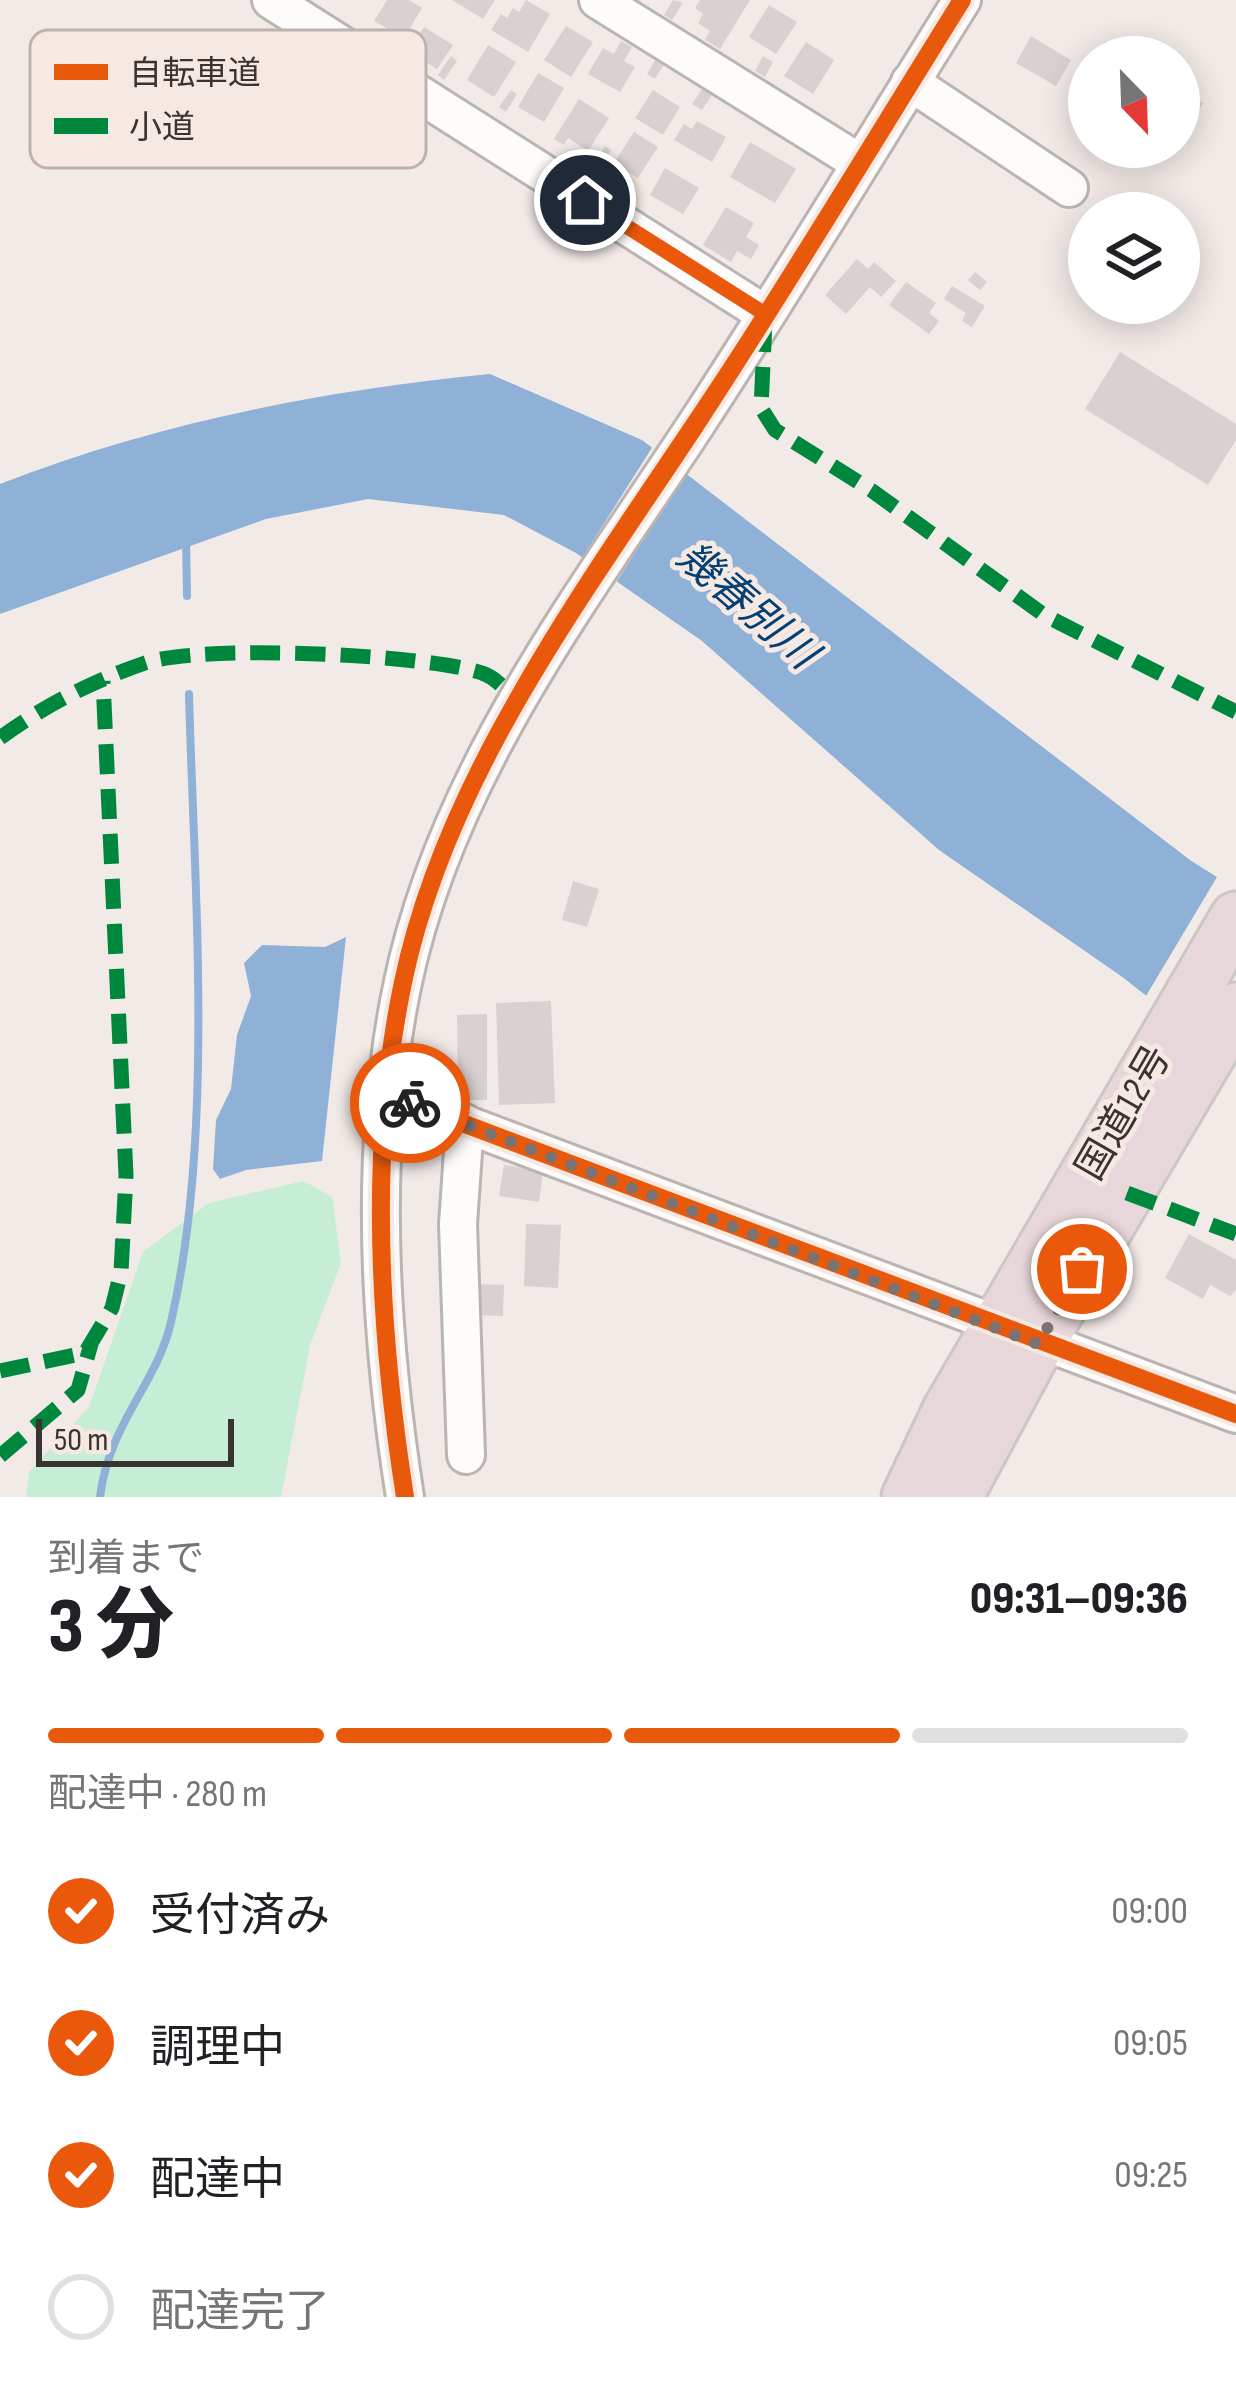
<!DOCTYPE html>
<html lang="ja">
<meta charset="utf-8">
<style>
body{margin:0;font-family:"Sofia Sans Condensed","Noto Sans JP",sans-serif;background:#f6f6f6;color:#202124;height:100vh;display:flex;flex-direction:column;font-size:45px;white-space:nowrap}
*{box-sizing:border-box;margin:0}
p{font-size:39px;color:#757577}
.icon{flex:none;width:66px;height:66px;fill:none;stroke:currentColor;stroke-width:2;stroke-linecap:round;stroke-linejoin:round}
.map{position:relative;height:1497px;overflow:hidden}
.panel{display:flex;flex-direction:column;background:#fff;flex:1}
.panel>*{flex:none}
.needle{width:78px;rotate:157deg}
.tools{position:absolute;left:1068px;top:36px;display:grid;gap:24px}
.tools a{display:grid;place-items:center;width:132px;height:132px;border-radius:50%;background:#fff;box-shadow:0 6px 30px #0003;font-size:60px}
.scale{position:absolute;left:36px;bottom:30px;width:198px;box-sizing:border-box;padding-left:12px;border:6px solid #393331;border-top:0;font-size:33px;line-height:42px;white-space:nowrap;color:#393331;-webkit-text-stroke:9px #f6e8e2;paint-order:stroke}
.pin{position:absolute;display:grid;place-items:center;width:102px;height:102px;color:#fff;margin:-51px;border:6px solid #fff;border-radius:50%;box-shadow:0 3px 12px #0007}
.courier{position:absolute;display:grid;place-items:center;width:120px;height:120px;margin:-60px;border:9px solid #ea580c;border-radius:50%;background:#fff;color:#222;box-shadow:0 3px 15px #0007}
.headline em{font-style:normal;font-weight:800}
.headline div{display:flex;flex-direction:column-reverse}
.headline{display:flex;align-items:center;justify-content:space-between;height:204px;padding:0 48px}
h1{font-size:78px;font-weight:800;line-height:90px}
.bar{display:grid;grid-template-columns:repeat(4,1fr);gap:18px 12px;align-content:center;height:144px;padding:0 48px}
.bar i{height:15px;border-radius:9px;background:#e0e0e0}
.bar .current{background:#ea580c}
.bar p{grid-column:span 4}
ol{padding:0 48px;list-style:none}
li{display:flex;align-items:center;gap:36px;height:132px}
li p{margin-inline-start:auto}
li .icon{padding:12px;border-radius:50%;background:#ea580c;color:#fff;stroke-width:4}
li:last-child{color:#757577}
li i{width:66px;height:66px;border:6px solid #e0e0e0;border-radius:50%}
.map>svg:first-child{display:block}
.green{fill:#c6edd6}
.water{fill:#8fb1d7}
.pier{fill:#f2eae7}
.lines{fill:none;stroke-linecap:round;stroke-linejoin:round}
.stream{stroke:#8fb1d7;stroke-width:8}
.building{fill:#d8d1cf}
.minor-casing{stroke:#bab4b2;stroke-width:42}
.highway-casing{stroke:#cbc7c5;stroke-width:57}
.minor{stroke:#fdfcfb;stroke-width:36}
.highway{stroke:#e8d7da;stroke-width:51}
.quiet{stroke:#00873e;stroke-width:15;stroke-dasharray:30 15;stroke-linecap:butt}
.cycleway-casing{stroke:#f6e8e2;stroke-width:26}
.cycleway{stroke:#e8590c;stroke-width:18}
.done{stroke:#7a7371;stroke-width:12;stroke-dasharray:0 21.6}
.route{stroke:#ea580c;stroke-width:15}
.labels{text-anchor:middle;stroke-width:10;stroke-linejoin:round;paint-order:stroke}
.street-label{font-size:39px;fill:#393331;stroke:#f6e8e2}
.water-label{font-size:42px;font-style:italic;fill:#034073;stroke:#f6e8e2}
.key{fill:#f6e8e2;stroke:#bdb2ad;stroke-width:3}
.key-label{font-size:33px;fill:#393331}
</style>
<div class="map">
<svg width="1236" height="1497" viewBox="0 0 1236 1497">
<rect width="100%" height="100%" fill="#f2eae7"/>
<polygon class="green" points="304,1181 332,1197 341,1263 310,1345 281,1497 26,1497 29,1472 89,1407 143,1252 209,1203"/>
<g class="water">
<path d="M490,374L642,440L1190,860L1236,889V1066L1121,976L939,850L702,641L576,553L504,515L368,499L266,519L0,614V484C157,423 324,390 490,374Z"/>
<polygon points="346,937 322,1161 246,1170 220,1179 213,1169 216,1120 231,1089 237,1035 251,996 244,963 262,945 325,947"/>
</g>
<g class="pier">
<polygon points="655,443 689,468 612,589 579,563"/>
<polygon points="1220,872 1236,882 1236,1072 1143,1001"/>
</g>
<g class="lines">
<g class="stream">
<polyline points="186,538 187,596"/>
<path d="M100,1497C109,1423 157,1384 171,1322C215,1133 194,888 189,694"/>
</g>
</g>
<g class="building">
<polygon points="387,0 409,0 422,8 404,38 374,21"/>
<polygon points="452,0 495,0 483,19"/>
<polygon points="526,0 550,14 528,52 491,30 501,14 507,18 513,8 519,12"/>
<polygon points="673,0 683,3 672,20 664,15"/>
<polygon points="700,0 750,0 720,49 705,40 710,31 698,23 703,14 695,8"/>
<polygon points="769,5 797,22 776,54 749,37"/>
<polygon points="566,26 593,42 571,77 544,60"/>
<polygon points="424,27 453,45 437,69 409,51"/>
<polygon points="1031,36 1071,60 1056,86 1016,63"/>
<polygon points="621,41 632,47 624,61 635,67 620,92 588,74 603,48 614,54"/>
<polygon points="1105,41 1121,50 1117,57 1095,57"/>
<polygon points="806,42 834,60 813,94 784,76"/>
<polygon points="488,45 516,62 494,97 467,80"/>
<polygon points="451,56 457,61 444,80 438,75"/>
<polygon points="658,56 666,61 655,79 647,74"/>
<polygon points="763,56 773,62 765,77 755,71"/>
<polygon points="538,73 564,88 544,122 518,107"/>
<polygon points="702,89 712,95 702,110 692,104"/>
<polygon points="511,90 517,94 506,112 499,107"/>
<polygon points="653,90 680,107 663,135 635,118"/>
<polygon points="1194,98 1203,103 1193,121 1184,116"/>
<polygon points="579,99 609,118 588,151 568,138 564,145 554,139"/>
<polygon points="697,121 726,137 712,162 674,140 684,124 692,129"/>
<polygon points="634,132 658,147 638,178 614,163"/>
<polygon points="750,142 796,169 775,203 730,177"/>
<polygon points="605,146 611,150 601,166 595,163"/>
<polygon points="665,168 699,188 683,214 650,195"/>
<polygon points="726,207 754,223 746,237 759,245 751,259 737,251 731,262 703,245"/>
<polygon points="857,259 868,269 874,262 896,281 881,297 870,287 846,314 825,295"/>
<polygon points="975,272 987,282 980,290 968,280"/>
<polygon points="906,282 936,303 929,313 939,321 929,334 889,305"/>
<polygon points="952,286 985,306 972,327 962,321 966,313 944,299"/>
<polygon points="1120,352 1236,424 1236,440 1208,485 1085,409"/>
<polygon points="573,881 599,889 587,927 562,920"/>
<polygon points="551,1001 555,1103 499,1105 496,1003"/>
<polygon points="487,1014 487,1100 458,1100 457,1015"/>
<polygon points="504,1165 543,1171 539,1202 499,1196"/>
<polygon points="526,1224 561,1225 558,1288 524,1286"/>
<polygon points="1189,1234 1236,1260 1236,1290 1230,1296 1210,1285 1203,1299 1165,1278"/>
<polygon points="474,1284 504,1285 503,1316 473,1315"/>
</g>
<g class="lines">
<defs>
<g id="minor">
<polyline points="271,0 765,314"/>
<polyline points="598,0 860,163"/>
<polyline points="910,82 1069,188"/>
<polyline points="385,1094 1236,1414"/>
<polyline points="465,1123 458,1224 466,1455"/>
<path d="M405,1497C379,1331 368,1147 403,982C447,773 582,598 697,423C788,284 874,141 962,0"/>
</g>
<g id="highway">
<polyline points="908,1497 949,1410 1236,918"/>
<polyline points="956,1497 1038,1344 1236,1009"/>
</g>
</defs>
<use href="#minor" class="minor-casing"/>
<use href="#highway" class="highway-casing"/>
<use href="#minor" class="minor"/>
<use href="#highway" class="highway"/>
<g class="quiet">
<polyline points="765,322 761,408 775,430 871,490 1044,615 1236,712"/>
<path d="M0,738C45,705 93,681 145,663C201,644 425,654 482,673C495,677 507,691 517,701"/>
<polyline points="1127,1193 1236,1234"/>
<polyline points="0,1371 85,1353 112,1308 121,1272 126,1175 103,681"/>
<polyline points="0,1456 78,1390 91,1344"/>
</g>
<defs>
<g id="cycleway">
<polyline points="385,1094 1236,1414"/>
<path d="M405,1497C379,1331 368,1147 403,982C447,773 582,598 697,423C788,284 874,141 962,0"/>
</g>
</defs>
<use href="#cycleway" class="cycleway-casing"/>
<use href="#cycleway" class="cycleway"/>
</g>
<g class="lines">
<polyline class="done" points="410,1103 1038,1344 1082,1269"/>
<path class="route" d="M410,1103L385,1094C397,1022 407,949 432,880C505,675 650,498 765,314L585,200"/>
</g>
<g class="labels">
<g class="street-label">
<text transform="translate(1122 1112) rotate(-60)" y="14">国道12号</text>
</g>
<g class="water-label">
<text transform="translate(748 604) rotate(41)" y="15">幾春別川</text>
</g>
</g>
<rect x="30" y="30" width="396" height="138" rx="18" class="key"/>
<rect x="54" y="64" width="54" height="16" fill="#e8590c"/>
<rect x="54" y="118" width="54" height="16" fill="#00873e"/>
<g class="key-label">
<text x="129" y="84">自転車道</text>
<text x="129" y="138">小道</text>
</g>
</svg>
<div class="tools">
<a><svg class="needle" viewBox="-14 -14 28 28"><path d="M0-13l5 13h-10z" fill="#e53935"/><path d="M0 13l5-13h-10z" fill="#757577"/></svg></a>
<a><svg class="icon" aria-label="layers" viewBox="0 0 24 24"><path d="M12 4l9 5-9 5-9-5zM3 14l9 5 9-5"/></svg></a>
</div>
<div class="scale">50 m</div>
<div class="pin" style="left:1082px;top:1269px;background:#ea580c"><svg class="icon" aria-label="bag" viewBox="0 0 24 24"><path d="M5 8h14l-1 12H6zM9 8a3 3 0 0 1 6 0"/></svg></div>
<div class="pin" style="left:585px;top:200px;background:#1f2937"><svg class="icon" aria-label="home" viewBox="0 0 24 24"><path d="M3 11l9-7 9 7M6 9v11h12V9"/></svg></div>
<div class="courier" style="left:410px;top:1103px"><svg class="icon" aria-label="bike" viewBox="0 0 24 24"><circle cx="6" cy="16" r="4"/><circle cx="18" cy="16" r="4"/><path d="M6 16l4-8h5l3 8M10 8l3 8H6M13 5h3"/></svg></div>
</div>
<section class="panel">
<div class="headline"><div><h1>3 分</h1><p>到着まで</p></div><em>09:31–09:36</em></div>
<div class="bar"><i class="current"></i><i class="current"></i><i class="current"></i><i></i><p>配達中 · 280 m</p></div>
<ol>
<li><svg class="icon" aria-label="check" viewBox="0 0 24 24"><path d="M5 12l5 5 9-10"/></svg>受付済み<p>09:00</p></li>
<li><svg class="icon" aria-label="check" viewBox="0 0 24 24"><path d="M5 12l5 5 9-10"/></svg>調理中<p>09:05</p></li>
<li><svg class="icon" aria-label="check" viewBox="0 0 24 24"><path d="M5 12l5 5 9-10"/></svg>配達中<p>09:25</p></li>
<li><i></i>配達完了</li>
</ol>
</section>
